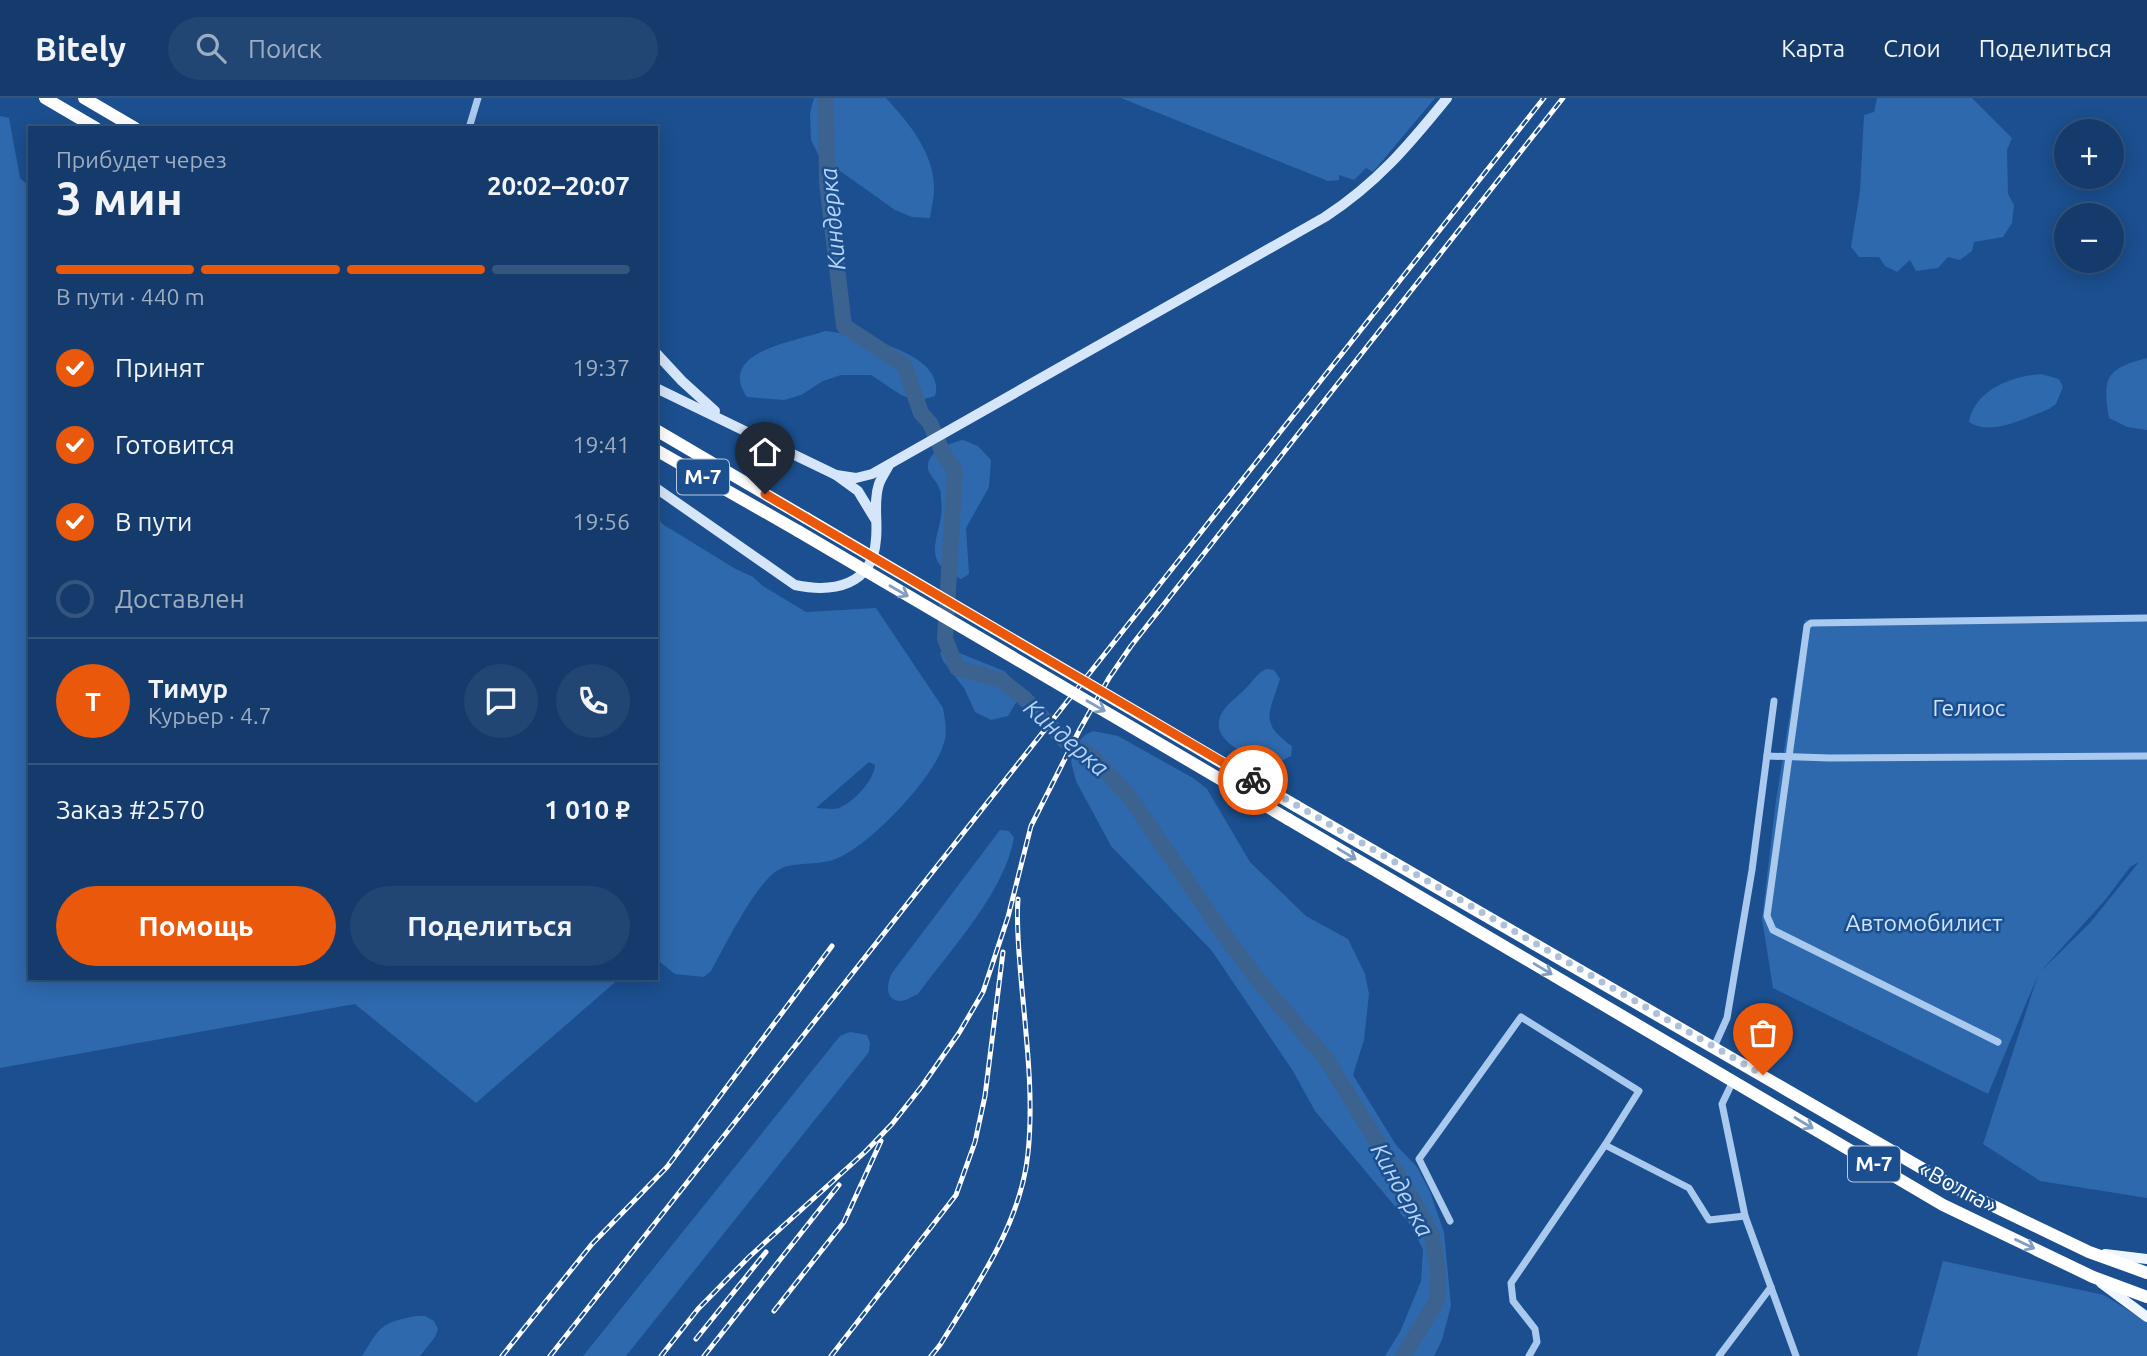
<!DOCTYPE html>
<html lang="ru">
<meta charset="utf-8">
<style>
body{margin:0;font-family:Ubuntu,sans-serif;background:#214673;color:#f1f3f6;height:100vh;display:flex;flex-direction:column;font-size:26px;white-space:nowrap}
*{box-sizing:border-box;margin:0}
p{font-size:23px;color:#9dadc1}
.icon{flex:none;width:38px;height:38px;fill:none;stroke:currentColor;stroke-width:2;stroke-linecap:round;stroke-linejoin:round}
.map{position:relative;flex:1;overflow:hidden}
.drawer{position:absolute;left:28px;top:28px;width:630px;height:854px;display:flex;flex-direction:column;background:#143b6b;border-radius:0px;box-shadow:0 4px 18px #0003,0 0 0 2px #33557e}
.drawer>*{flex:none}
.controls{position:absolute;left:2054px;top:21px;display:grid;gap:14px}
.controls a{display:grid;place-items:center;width:70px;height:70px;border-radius:50%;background:#143b6b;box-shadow:0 4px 18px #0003,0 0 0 2px #33557e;font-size:35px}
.pin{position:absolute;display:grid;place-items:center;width:60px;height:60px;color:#fff;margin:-72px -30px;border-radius:50% 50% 50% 0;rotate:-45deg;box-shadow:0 0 7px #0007}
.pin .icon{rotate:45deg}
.courier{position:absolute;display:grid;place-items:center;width:70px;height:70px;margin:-35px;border:5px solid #ea580c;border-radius:50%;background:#fff;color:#222;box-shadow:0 2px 9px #0007}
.head em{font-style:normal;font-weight:600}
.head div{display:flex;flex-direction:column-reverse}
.head{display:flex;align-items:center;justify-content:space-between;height:119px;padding:0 28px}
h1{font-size:46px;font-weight:600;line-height:52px}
.bar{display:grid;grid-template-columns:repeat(4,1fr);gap:10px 7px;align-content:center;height:84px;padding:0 28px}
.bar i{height:9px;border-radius:5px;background:#33557e}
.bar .active{background:#ea580c}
.bar p{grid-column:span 4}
.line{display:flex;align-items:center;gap:18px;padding:0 28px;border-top:2px solid #33557e}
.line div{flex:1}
.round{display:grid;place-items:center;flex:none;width:74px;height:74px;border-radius:37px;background:#214673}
ol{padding:0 28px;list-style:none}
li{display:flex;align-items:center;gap:21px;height:77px}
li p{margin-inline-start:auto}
li .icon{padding:7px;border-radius:50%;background:#ea580c;color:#fff;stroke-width:4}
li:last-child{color:#9dadc1}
li i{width:38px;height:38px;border:4px solid #33557e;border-radius:50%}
.button{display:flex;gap:14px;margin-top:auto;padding:14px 28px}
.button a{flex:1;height:80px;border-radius:42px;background:#ea580c;color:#fff;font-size:28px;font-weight:600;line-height:80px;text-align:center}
.button a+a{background:#214673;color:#f1f3f6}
header{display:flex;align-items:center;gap:42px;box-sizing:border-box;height:98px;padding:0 35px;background:#143b6b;border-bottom:2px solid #33557e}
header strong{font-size:33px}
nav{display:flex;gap:38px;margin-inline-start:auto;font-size:24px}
.search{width:490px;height:63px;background:#214673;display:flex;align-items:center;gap:18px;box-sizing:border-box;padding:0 24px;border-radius:38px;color:#9dadc1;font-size:26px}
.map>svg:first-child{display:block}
.green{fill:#2e69ad;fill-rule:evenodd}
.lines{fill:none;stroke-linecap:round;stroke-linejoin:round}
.river{stroke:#3c6290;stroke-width:16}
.street{stroke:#a9c9ee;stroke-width:7}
.secondary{stroke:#d6e6fa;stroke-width:10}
.primary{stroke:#f0f6ff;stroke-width:10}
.highway{stroke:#fff;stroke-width:12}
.rail-casing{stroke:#fff;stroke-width:5}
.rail{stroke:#1b4f8f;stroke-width:2.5;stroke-dasharray:8;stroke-linecap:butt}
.highway-bridge{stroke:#fff;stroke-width:12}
.oneway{stroke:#829ec1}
.done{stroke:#afc1d8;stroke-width:7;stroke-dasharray:0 12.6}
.route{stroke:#ea580c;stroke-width:9}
.labels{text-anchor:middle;stroke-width:5;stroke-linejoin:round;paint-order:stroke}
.shield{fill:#1b4f8f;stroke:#bbcadd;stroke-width:2}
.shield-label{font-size:21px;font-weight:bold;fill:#fff}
.park-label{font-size:23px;fill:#cfe3fa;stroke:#1b4f8f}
.street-label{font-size:23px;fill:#fff;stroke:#1b4f8f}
.water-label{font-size:24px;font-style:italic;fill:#b5d3f5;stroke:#1b4f8f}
</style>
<header>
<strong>Bitely</strong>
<div class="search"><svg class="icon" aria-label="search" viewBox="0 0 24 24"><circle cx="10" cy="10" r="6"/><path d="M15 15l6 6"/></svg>Поиск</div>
<nav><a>Карта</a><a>Слои</a><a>Поделиться</a></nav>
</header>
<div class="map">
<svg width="2147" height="1258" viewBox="0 0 2147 1258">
<rect width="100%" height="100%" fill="#1b4f8f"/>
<g class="green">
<path d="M814,0H886C909,25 935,56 934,92C934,101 931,111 930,120L912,119L895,112L819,58L811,42L810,15Z"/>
<polygon points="1121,0 1435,0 1373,74 1366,70 1354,82 1339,77 1339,82 1328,83"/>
<polygon points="1877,0 1972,0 2012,40 2007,52 2008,96 2014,107 2012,125 2003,139 1974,144 1972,153 1960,162 1948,159 1938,170 1916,173 1910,162 1897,174 1885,168 1879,159 1859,159 1851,149 1860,93 1864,17 1874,14"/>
<polygon points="0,18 9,20 20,80 30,89 30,880 620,880 476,1005 355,906 0,970"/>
<path d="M825,233C855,236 948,255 935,298L917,303L901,297L871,277H841L823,283L801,297L784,302L747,299C715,253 799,243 825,233Z"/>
<path d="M2147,260V332L2127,329L2109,320C2102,279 2106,271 2147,260Z"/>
<path d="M2041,276L2059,281L2063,289L2056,306L2049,311C2027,319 1991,339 1969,324C1975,291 2013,278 2041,276Z"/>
<path d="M963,342L978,348L991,362L989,389L966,430L969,476L961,481C913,461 947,434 941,401C941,397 941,393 939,390C936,381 926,376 928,366C931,351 951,345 963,342Z"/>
<path d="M656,420L664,427L734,470L753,479L763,488L806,514L876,510L943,610C945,623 948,635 943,648C932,682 867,751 833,762C818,767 794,764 780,771C757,782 724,850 711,873L704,879L675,876L656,861ZM869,664L875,667C875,681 853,705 839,710C833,712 823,710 816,710Z"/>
<path d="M2147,517V1100L2040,1083L1983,1046L2038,877L1988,996L1773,890L1762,821L1776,702L1805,522ZM2139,764L2090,825L2040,874L2106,801L2130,769Z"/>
<polygon points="947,550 1004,573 1017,586 1017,603 1008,618 991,622 975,614 964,590 943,563 940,555"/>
<path d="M1266,571L1274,572L1280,581C1270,615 1258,624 1292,648L1291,658C1289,659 1283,662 1281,663C1261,667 1214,646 1219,623C1221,610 1234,602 1243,593C1251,586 1256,576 1266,571Z"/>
<polygon points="1093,633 1118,638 1193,680 1207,691 1250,764 1306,818 1348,841 1365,876 1369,896 1364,942 1353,977 1396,1047 1417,1069 1430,1094 1444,1134 1451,1208 1442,1242 1434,1258 1385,1258 1400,1234 1421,1183 1423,1151 1408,1124 1315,1013 1293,973 1212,853 1111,748 1076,683 1071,664 1075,648 1085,637"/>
<path d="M1000,732L1009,733L1014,740C1004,795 951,851 918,896C913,898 906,903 901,903C884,903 887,885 892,875Z"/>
<polygon points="850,934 867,937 870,945 869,954 626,1258 583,1258 840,938"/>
<polygon points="1943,1163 2104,1197 2147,1224 2147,1258 1917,1258"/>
<path d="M416,1218H425L434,1223L438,1231L435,1239L420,1258H362C381,1228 380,1225 416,1218Z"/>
</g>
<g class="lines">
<polyline class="river" points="826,0 827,85 844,228 904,267 921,315 930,325 943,355 955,373 945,541 957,570 1001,582 1024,600 1064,642 1092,658 1128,697 1225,838 1262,887 1325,959 1413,1102 1432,1138 1438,1175 1437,1203 1403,1258"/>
<g class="street">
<polyline points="469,30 478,0"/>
<polyline points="1767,658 1830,660 2147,658"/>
<polyline points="1998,944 1773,832 1767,818 1807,528 1811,525 2147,520"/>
<polyline points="1714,949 1727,920 1752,772 1774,603"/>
<polyline points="1733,983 1722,1006 1745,1118 1796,1258"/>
<polyline points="1450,1123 1419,1061 1521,919 1639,993 1605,1047"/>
<polyline points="1529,1258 1537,1244 1535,1231 1513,1203 1511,1185 1605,1047 1689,1090 1709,1122 1745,1118"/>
<polyline points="1719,1258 1771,1189"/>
</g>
<g class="secondary">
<polyline points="656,255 682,283 715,313"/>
<polyline points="656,290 836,377 858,393 875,421"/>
<path d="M836,377L856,380L872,376L1325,119C1377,85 1408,48 1447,0"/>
<path d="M656,390L795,487C833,495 873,488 876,441C878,423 873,403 879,386C881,380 886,373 889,367"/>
</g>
<g class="primary">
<polyline points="2105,1156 2147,1161"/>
<polyline points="2101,1185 2147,1219"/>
</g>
<g class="highway">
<polyline points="45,0 96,30"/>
<polyline points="84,0 135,30"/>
<polyline points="656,332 806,420"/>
<polyline points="656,352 798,433"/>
<polyline points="1296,708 1956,1090 2089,1154 2147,1175"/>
<polyline points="1288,721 1943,1107 2093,1179 2147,1199"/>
</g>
<defs>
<g id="rail">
<polyline points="774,1213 844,1124 881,1043"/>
<polyline points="696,1241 766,1154"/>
<polyline points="502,1258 592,1146 667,1069 832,848"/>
<polyline points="550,1258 1544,0"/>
<polyline points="661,1258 698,1211 749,1159 865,1054 892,1026 922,988 959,935 983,894 1008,819 1031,728 1080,631 1109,580 1131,548 1563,0"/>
<polyline points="704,1258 839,1087"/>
<polyline points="831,1258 956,1097 975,1044 985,998 1003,854"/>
<path d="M931,1258L940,1247C976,1188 1021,1126 1028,1055C1034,998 1026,938 1021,880C1019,854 1016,827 1018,801"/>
</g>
</defs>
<use href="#rail" class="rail-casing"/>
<use href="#rail" class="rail"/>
<g class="highway-bridge">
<polyline points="806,420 1296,708"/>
<polyline points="798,433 1288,721"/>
</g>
</g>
<defs><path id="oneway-shaft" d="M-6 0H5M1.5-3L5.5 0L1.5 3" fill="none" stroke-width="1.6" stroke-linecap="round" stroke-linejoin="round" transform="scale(1.75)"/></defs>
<g class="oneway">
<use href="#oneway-shaft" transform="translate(899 493) rotate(30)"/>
<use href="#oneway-shaft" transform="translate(1096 608) rotate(30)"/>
<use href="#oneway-shaft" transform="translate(1347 756) rotate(31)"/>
<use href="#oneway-shaft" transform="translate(1543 871) rotate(31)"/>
<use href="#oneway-shaft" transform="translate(1804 1025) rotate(31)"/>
<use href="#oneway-shaft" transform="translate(2025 1146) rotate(26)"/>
</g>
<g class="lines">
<polyline class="done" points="1253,682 1763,977"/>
<polyline class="route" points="765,396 1253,682"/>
</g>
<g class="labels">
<g class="shield">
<rect x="677" y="361.5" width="52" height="35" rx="5"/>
<rect x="1848" y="1048.5" width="52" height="35" rx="5"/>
</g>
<g class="shield-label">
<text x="703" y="386">М-7</text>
<text x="1874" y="1073">М-7</text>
</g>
<g class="park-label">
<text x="1969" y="618">Гелиос</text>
<text x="1924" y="833">Автомобилист</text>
</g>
<g class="street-label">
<text transform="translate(1958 1089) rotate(28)" y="8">«Волга»</text>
</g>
<g class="water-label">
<text transform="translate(833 121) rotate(-95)" y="8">Киндерка</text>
<text transform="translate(1066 640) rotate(41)" y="8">Киндерка</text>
<text transform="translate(1402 1092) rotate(61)" y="8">Киндерка</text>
</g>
</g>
</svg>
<div class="controls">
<a>+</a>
<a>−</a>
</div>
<div class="pin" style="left:1763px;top:977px;background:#ea580c"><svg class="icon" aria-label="bag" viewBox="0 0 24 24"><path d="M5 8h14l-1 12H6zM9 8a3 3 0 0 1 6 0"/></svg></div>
<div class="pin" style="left:765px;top:396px;background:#1f2937"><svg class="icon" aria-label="home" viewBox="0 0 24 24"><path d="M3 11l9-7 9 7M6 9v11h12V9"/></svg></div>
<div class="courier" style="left:1253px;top:682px"><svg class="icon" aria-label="bike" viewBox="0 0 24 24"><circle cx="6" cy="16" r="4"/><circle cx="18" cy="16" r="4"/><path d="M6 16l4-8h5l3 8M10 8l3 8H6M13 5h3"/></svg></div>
<section class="drawer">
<div class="head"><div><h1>3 мин</h1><p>Прибудет через</p></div><em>20:02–20:07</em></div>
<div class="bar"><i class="active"></i><i class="active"></i><i class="active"></i><i></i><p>В пути · 440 m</p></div>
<ol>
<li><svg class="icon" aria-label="check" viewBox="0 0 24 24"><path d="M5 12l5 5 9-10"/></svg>Принят<p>19:37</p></li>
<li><svg class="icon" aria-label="check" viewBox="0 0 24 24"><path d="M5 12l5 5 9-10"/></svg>Готовится<p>19:41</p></li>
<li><svg class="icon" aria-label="check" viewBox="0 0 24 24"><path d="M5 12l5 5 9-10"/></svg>В пути<p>19:56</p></li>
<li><i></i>Доставлен</li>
</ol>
<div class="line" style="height:126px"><b class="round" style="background:#ea580c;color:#fff">Т</b><div><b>Тимур</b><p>Курьер · 4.7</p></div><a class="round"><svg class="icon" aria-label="chat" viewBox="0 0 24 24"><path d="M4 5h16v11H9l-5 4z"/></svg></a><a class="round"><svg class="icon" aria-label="phone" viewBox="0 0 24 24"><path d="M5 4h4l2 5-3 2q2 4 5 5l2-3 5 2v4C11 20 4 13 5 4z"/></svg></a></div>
<div class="line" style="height:91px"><div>Заказ #2570</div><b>1 010 ₽</b></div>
<div class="button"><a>Помощь</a><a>Поделиться</a></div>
</section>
</div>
